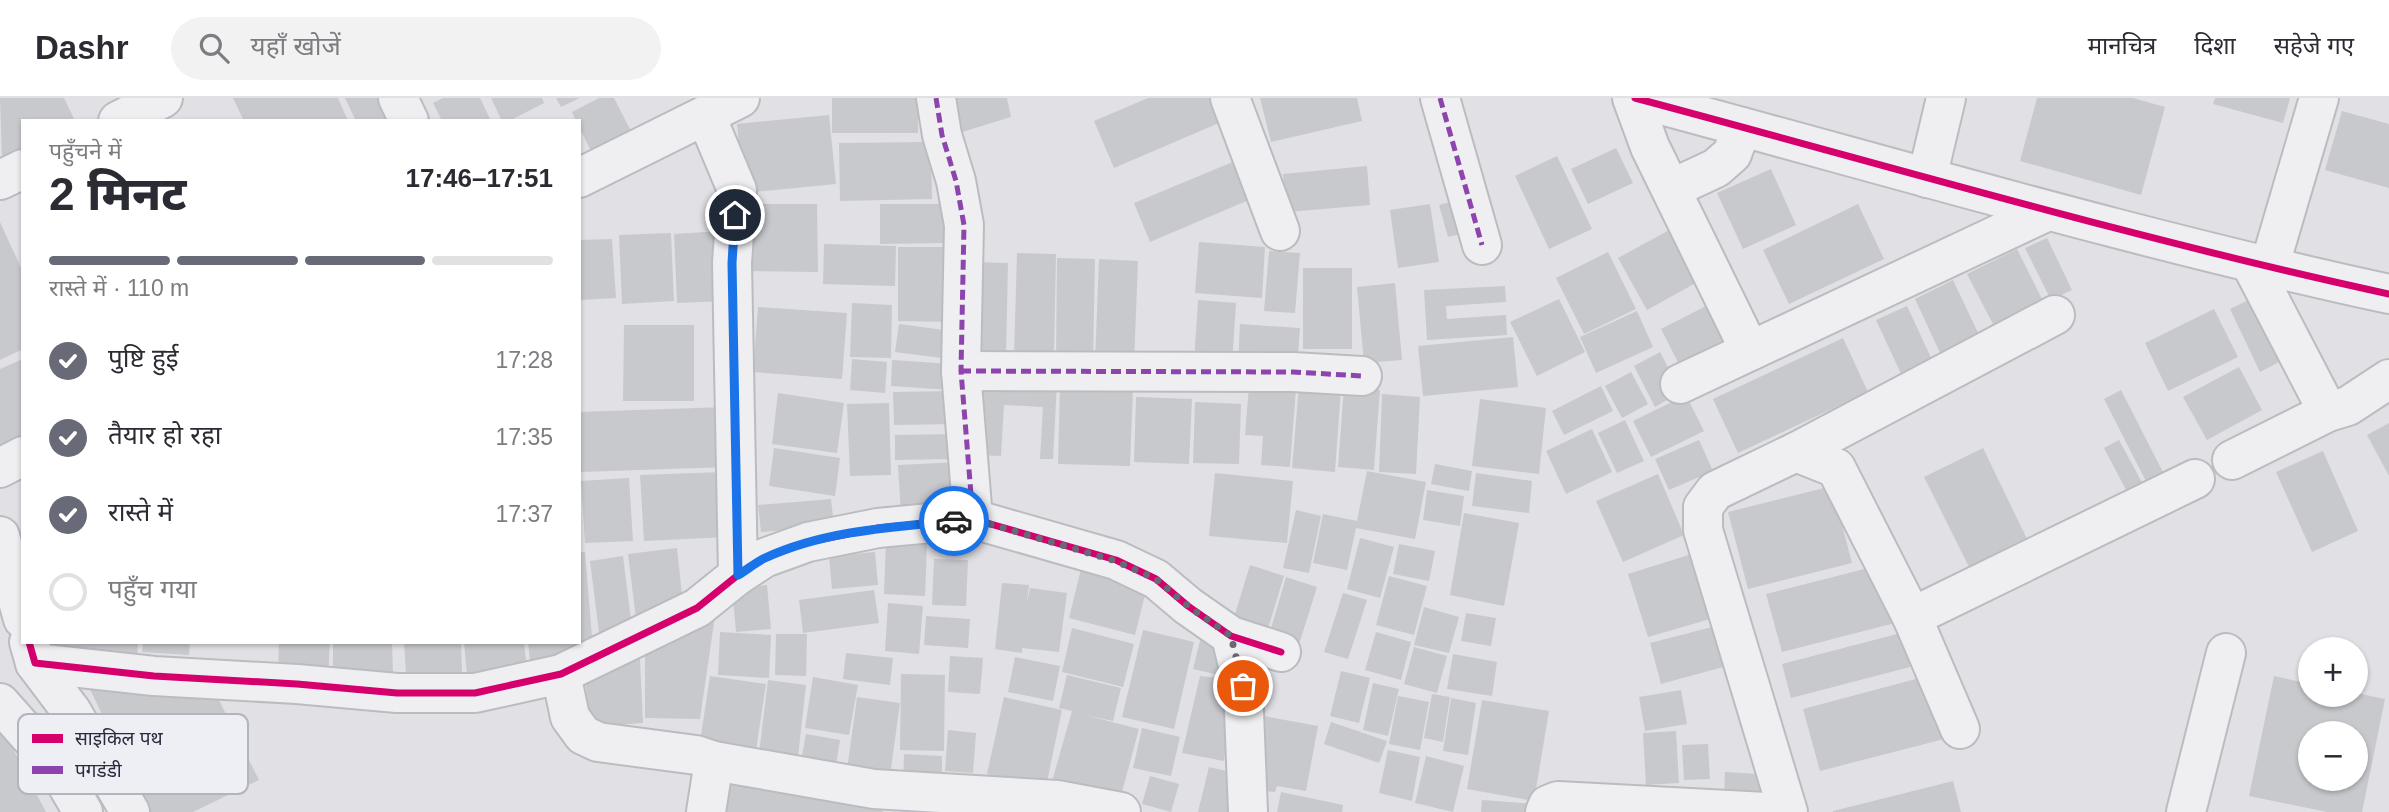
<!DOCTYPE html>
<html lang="hi">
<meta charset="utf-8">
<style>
body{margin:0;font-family:Helvetica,"Noto Sans Devanagari",sans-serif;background:#f2f2f3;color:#2b2b33;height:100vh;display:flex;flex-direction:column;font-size:26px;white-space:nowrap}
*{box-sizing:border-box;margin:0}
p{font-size:23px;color:#7c7c81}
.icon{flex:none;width:38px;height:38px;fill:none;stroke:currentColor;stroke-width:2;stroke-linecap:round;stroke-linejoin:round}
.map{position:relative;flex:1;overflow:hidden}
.side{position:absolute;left:21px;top:21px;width:560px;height:525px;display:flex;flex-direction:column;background:#fff;border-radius:0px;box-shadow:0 2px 5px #0004}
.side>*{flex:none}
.fabs{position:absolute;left:2298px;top:539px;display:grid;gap:14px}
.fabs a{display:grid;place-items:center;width:70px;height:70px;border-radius:50%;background:#fff;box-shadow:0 2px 5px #0004;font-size:35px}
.pin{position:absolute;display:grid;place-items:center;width:60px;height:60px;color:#fff;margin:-30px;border:4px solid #fff;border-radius:50%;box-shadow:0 2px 7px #0007}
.courier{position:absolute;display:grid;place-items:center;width:70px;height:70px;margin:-35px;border:5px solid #1a73e8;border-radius:50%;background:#fff;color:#222;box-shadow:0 2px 9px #0007}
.head em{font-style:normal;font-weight:800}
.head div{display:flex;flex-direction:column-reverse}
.head{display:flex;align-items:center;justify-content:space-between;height:119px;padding:0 28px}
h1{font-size:46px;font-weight:800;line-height:52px}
.bar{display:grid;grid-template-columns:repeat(4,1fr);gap:10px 7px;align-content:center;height:84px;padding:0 28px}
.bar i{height:9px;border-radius:5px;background:#e1e1e2}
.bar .selected{background:#686a78}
.bar p{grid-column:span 4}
ol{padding:0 28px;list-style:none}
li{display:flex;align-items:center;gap:21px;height:77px}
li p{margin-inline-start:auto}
li .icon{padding:7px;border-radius:50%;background:#686a78;color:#fff;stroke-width:4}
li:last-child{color:#7c7c81}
li i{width:38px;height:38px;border:4px solid #e1e1e2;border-radius:50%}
header{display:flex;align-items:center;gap:42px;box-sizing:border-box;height:98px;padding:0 35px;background:#fff;border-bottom:2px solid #e1e1e2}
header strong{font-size:33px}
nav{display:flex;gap:38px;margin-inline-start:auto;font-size:24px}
.search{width:490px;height:63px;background:#f2f2f3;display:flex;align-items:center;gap:18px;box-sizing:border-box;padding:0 24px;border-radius:38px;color:#7c7c81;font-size:26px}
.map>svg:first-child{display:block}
.building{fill:#c8c9cd;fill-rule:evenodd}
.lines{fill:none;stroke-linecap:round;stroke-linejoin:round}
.minor-casing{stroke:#bbbcc1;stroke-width:42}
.minor{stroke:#efeff2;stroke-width:38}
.quiet{stroke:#8e44ad;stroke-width:5;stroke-dasharray:10 5;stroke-linecap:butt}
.cycleway-casing{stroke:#edeff5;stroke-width:11}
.cycleway{stroke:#d6006c;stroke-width:7}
.done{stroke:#686a78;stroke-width:7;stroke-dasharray:0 12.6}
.route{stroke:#1a73e8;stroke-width:9}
.key{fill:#edeff5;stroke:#b2b4be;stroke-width:2}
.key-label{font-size:19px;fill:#282b3d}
</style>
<header>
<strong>Dashr</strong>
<div class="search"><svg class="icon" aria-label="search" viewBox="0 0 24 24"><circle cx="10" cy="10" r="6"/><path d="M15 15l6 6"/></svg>यहाँ खोजें</div>
<nav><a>मानचित्र</a><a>दिशा</a><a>सहेजे गए</a></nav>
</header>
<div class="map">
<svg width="2389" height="714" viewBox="0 0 2389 714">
<rect width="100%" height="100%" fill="#e0e0e5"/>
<g class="building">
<polygon points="0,0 64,0 75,23 23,23 23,53 2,62"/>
<polygon points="233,0 338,0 348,23 244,23"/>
<polygon points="345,0 379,0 391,23 356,23"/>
<polygon points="443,0 480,0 491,23 442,23 433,5"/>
<polygon points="491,0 542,0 544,5 509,23 502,23"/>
<polygon points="556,0 580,0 561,9"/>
<polygon points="599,0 614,0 635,41 595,61 579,29 579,23 576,23 572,14"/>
<rect x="832" y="0" width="86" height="35"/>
<polygon points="940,0 1007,0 1011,19 946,39"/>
<polygon points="1148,0 1225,0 1233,19 1114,70 1094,23"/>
<polygon points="1260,0 1357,0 1362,23 1271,44"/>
<polygon points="2037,0 2133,0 2165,9 2141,97 2020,63"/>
<polygon points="2215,0 2290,0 2283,25 2213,6"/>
<polygon points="2342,13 2389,26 2389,90 2325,72"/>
<polygon points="829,17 836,86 744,95 737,26"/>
<polygon points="931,44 932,101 840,103 839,45"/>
<polygon points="1616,50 1633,85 1588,106 1571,71"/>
<polygon points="1247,58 1263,96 1150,144 1134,105"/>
<polygon points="1557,58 1592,131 1549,151 1515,78"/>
<polygon points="1367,68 1370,107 1287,114 1283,76"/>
<polygon points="1771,71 1796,127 1743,151 1717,95"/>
<polygon points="1468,99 1477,132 1448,139 1439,107"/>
<polygon points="745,106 817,106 818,174 745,173"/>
<polygon points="880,106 945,106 945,145 880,146"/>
<polygon points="1430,106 1439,164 1398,170 1390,112"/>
<polygon points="1858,106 1884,161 1789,206 1763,152"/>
<polygon points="0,124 23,174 23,251 0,262"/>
<polygon points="1673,130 1701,182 1647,212 1618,160"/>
<polygon points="722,133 725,203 677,205 674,136"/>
<polygon points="671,135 674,203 622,206 619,137"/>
<polygon points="2047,140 2072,192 2051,202 2025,150"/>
<polygon points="612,141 616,200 579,202 579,142"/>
<polygon points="1199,144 1265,149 1262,200 1195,195"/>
<polygon points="824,146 896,148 895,188 823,186"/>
<polygon points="898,149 954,149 955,224 898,223"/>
<polygon points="2017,151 2044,205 1995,230 1967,176"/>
<polygon points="1269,153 1300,155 1295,215 1264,213"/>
<polygon points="1608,154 1636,211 1584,236 1556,180"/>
<polygon points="1017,155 1056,156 1054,258 1014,257"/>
<polygon points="1057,160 1095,161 1093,263 1056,262"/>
<polygon points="1099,161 1138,163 1134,266 1095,264"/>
<polygon points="970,164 1008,165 1006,258 968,257"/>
<rect x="1303" y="170" width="49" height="81"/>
<polygon points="1953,182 1980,239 1941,257 1915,201"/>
<polygon points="1395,185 1402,262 1364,265 1357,189"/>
<polygon points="1505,188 1506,204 1446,208 1447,221 1506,217 1507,237 1427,242 1424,192"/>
<polygon points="2255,199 2285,261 2260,274 2230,211"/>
<polygon points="1559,201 1585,254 1537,278 1510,224"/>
<polygon points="1198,202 1236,205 1232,267 1194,265"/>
<polygon points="852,205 892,207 891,260 850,259"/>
<polygon points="1712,205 1732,246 1682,272 1661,231"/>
<polygon points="1907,208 1933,264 1902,278 1876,222"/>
<polygon points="758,209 847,215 842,281 753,274"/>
<polygon points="2214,211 2238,259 2168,293 2145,245"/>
<polygon points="1637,213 1653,249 1596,275 1580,239"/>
<polygon points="899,226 952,233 949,261 895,254"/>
<polygon points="1240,226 1300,230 1297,271 1238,267"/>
<polygon points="624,227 694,227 694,303 623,303"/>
<polygon points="1513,239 1518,289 1423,298 1418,248"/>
<polygon points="1843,240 1868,294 1738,355 1713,301"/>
<polygon points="1660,254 1681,294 1655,309 1634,268"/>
<polygon points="23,261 23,349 0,359 0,271"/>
<polygon points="852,261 887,264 885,295 850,292"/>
<polygon points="892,262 952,266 950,292 891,288"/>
<polygon points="2239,269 2262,312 2207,342 2183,299"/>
<polygon points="1631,274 1648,306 1622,320 1605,288"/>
<polygon points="980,281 1057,284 1053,361 1040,361 1043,309 1004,307 1001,358 977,357"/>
<polygon points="1299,287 1341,291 1335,374 1292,370"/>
<polygon points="1249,288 1296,291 1290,369 1261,367 1263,338 1245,337"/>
<polygon points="1601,288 1613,313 1564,337 1552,313"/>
<polygon points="1344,289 1380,292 1374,372 1338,369"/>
<polygon points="1060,290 1133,292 1130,368 1058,366"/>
<polygon points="2121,292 2171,390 2154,399 2104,301"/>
<polygon points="954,293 955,326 894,327 893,294"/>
<polygon points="778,295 844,305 837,355 772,346"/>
<polygon points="1382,296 1420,299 1416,376 1379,374"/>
<polygon points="1686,297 1704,333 1651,359 1633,323"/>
<polygon points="1136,299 1192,301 1189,366 1134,364"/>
<polygon points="1480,301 1546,310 1539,376 1472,368"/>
<polygon points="1195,304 1241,306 1239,366 1193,365"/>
<polygon points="889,305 891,377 850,378 847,306"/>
<polygon points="726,309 728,369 580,374 579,314"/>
<polygon points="1625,322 1644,363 1617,375 1598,335"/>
<polygon points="2389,325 2389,378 2367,337"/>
<polygon points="1592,331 1612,374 1566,396 1546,353"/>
<polygon points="957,336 957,361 895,362 895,337"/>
<polygon points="1699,342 1713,373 1669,392 1655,361"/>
<polygon points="2119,342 2151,401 2135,409 2104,350"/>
<polygon points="774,350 840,360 835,398 769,388"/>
<polygon points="1983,350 2029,445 1971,473 1924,379"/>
<polygon points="2323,353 2358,433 2312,454 2276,374"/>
<polygon points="960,364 963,414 901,417 898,367"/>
<polygon points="1435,366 1472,373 1469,393 1431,386"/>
<polygon points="1367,373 1426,384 1415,441 1356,430 1347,472 1313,465 1323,416 1357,423"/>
<polygon points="724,374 727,439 644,443 640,377"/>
<polygon points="1215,375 1293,383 1287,445 1209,438"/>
<polygon points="1476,375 1532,383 1529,415 1472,408"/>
<polygon points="1658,376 1684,437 1623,464 1596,403"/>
<polygon points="629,380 633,443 585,445 581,383"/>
<polygon points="1832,388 1852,465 1748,491 1728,414"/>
<polygon points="1427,392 1464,398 1460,428 1423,422"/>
<polygon points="831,401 834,428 761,434 758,407"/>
<polygon points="1296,412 1321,418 1309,475 1283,470"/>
<polygon points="1464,415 1519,425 1504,508 1450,497"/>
<polygon points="1360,440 1394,449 1380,500 1347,491"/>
<polygon points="886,444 927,447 925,498 884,496"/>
<polygon points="1399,446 1435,453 1429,483 1393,476"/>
<polygon points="677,450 684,515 636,521 628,456"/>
<polygon points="579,454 585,454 593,551 531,573 528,544 579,544"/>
<polygon points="875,454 878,487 832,491 829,458"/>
<polygon points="1698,454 1717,519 1648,539 1628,476"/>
<polygon points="623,458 633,538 600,542 590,463"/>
<polygon points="934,461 968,462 966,508 932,507"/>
<polygon points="1250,467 1284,478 1266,537 1232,526"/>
<polygon points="1880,467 1895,525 1782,554 1766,496"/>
<polygon points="1081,471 1147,489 1135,537 1069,520"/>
<polygon points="1389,478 1427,488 1414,537 1376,527"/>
<polygon points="1286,479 1317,489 1297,553 1267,544"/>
<polygon points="1002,485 1029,487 1027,504 1030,490 1067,495 1059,554 1022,550 1022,555 995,551"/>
<polygon points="767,487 771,531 736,534 732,490"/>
<polygon points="874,492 879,525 803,535 799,502"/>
<polygon points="1343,495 1367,502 1348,561 1324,554"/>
<polygon points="888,505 923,508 919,556 885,553"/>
<polygon points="1424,509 1459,519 1449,555 1414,547"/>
<polygon points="716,511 700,621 645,620 645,537"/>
<polygon points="1466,515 1496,520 1491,548 1461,543"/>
<polygon points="926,518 970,521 968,550 924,547"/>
<polygon points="1712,529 1723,569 1661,586 1650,545"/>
<polygon points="1072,530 1134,546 1123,589 1062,574"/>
<polygon points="1143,532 1194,544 1174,631 1122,619"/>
<polygon points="720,534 771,537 769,580 718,577"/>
<polygon points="1376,534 1411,544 1401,582 1365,572"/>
<polygon points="1901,535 1910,569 1791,600 1782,566"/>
<polygon points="776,536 807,536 806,578 775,577"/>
<polygon points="1201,539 1227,546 1223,578 1193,571"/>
<polygon points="639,542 643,625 589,629 584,568"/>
<polygon points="46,544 138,544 137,562 45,556"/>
<polygon points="143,544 190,544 189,557 142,554"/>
<polygon points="279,544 330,544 328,577 278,575"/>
<polygon points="333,544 392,544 393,575 333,575"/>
<polygon points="404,544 461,544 462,574 406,576"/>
<polygon points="464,544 524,544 527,574 467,578"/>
<polygon points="1414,549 1447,558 1437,595 1404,586"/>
<polygon points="846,555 893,560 890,587 843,581"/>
<polygon points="1453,556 1497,564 1492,598 1447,591"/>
<polygon points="950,558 983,560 980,596 948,594"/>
<polygon points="1015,559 1060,568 1053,603 1008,594"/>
<polygon points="1341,573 1370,580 1359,625 1330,618"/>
<polygon points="901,576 945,577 944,653 900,652"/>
<polygon points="1067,577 1121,590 1113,623 1085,617 1139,631 1119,705 1051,687 1072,613 1059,610"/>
<polygon points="710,578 766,586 756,652 700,644"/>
<polygon points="1200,578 1235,582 1224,663 1182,655"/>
<polygon points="1927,578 1944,641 1820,673 1803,611"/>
<path d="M2274,578L2310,586V597L2356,595L2385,601L2362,714H2327L2249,698ZM2310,635H2356V681H2310Z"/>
<polygon points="813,579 858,587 849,637 805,630"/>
<polygon points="768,582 806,587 797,668 758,664"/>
<polygon points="87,585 214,592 259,682 193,714 149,714"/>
<polygon points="1373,585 1399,591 1388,638 1363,632"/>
<polygon points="1681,592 1687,626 1645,633 1639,599"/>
<polygon points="1432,596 1450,599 1443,644 1424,640"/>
<polygon points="1398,598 1429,604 1420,652 1389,646"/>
<polygon points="857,599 900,605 889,685 846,679"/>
<polygon points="1004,599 1062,612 1046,689 987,676"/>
<polygon points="1451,600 1476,605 1468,657 1443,653"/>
<polygon points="1482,602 1549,613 1534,703 1467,691"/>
<polygon points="1258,617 1318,628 1306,693 1277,688 1275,694 1255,692"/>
<polygon points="1331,624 1387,643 1379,665 1324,646"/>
<polygon points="0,626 46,714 0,714"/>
<polygon points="1142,630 1180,639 1171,678 1133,670"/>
<polygon points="948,632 976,635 973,675 945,673"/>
<polygon points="1676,633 1679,685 1646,687 1643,635"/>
<polygon points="806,636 840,642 834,680 799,674"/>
<polygon points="1708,646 1710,681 1684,682 1682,647"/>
<polygon points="1388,652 1420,659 1412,703 1379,695"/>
<polygon points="904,656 942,658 942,688 903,686"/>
<polygon points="1426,658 1464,668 1453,714 1415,705"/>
<polygon points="1209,669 1240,676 1231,714 1198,714"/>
<polygon points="1725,674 1773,677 1772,705 1724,702"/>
<polygon points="1150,678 1179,686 1171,714 1142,706"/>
<polygon points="715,680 884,699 883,714 711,714"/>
<polygon points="1953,683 1961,714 1833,714 1833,713"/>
<polygon points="1281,694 1343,707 1342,714 1277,714"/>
<polygon points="1482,702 1536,706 1536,714 1481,714"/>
</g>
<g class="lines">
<defs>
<g id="minor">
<polyline points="398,0 409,23"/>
<polyline points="936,0 942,37 956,83 964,127 961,273 973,421"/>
<polyline points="1230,0 1280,133"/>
<polyline points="1440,0 1482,147"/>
<polyline points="1632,0 1650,49 1750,253"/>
<path d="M1635,0C1886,67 2135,141 2389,196"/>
<polyline points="706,18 737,92 732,165 738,477"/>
<polyline points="118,23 163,0"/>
<polyline points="579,80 740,0"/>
<polyline points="1927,80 1946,0"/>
<polyline points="0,82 23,71"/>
<polyline points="1671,91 1716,70 1732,56 1742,29"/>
<polyline points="2251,166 2328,314 2348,308 2389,281"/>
<polyline points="2269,170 2319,0"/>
<polyline points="961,273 1293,274 1362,278"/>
<polyline points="1680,286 2048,113"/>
<polyline points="1796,354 1836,370 1912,519 1960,631"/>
<polyline points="2232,362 2328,314"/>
<polyline points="0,370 23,358"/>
<polyline points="0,438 23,521"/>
<polyline points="1912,519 2195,381"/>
<polyline points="1231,538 1243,588 1248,714"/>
<polyline points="29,544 35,565 154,578 297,586 397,595 475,595 561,576 697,510 738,477 764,460 808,444 878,430 973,421 1116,462 1156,481 1188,508 1231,538 1281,554"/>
<polyline points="35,565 72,614 130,714"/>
<polyline points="561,576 570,619 583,637 598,644 696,657 714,663 874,691 1057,702 1121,714"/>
<polyline points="0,605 56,668 83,714"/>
<polyline points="706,714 714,663"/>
<polyline points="1545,714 1548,707 1558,703 1766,714"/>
<polyline points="1788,714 1703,432 1703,409 1715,393 1796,354 2055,217"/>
<polyline points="2186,714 2226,555"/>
</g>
</defs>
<use href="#minor" class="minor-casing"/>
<use href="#minor" class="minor"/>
<g class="quiet">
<polyline points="936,0 942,37 956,83 964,127 961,273 973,421"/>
<polyline points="1440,0 1482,147"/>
<polyline points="961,273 1293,274 1362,278"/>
</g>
<defs>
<g id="cycleway">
<path d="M1635,0C1886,67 2135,141 2389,196"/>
<polyline points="29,544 35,565 154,578 297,586 397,595 475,595 561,576 697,510 738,477 764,460 808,444 878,430 973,421 1116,462 1156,481 1188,508 1231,538 1281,554"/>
</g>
</defs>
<use href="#cycleway" class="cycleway-casing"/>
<use href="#cycleway" class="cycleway"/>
</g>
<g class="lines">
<polyline class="done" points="954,423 973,421 1116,463 1156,481 1188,508 1231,538 1243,588"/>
<path class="route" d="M735,117L732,165L738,477C747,472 756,464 765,460C823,433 891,429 954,423"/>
</g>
<rect x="18" y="616" width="230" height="80" rx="10" class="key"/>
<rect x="32" y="636" width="31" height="9" fill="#d6006c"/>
<rect x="32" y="668" width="31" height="8" fill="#8e44ad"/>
<g class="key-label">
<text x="75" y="647">साइकिल पथ</text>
<text x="75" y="679">पगडंडी</text>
</g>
</svg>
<div class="fabs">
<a>+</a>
<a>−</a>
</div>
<div class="pin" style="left:1243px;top:588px;background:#ea580c"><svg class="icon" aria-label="bag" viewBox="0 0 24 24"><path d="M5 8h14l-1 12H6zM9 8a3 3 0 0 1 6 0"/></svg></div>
<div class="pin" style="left:735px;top:117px;background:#1f2937"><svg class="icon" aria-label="home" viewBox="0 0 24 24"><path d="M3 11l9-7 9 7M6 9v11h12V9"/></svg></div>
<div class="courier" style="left:954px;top:423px"><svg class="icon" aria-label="car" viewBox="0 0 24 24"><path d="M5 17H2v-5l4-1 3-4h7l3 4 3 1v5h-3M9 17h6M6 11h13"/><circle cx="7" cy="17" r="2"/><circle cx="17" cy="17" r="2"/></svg></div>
<section class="side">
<div class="head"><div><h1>2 मिनट</h1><p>पहुँचने में</p></div><em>17:46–17:51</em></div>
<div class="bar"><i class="selected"></i><i class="selected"></i><i class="selected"></i><i></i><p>रास्ते में · 110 m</p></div>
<ol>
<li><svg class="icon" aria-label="check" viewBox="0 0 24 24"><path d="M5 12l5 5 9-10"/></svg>पुष्टि हुई<p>17:28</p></li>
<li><svg class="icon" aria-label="check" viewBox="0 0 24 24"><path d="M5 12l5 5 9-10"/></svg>तैयार हो रहा<p>17:35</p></li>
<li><svg class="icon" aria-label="check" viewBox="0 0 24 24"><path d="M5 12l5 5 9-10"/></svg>रास्ते में<p>17:37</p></li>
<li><i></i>पहुँच गया</li>
</ol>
</section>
</div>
